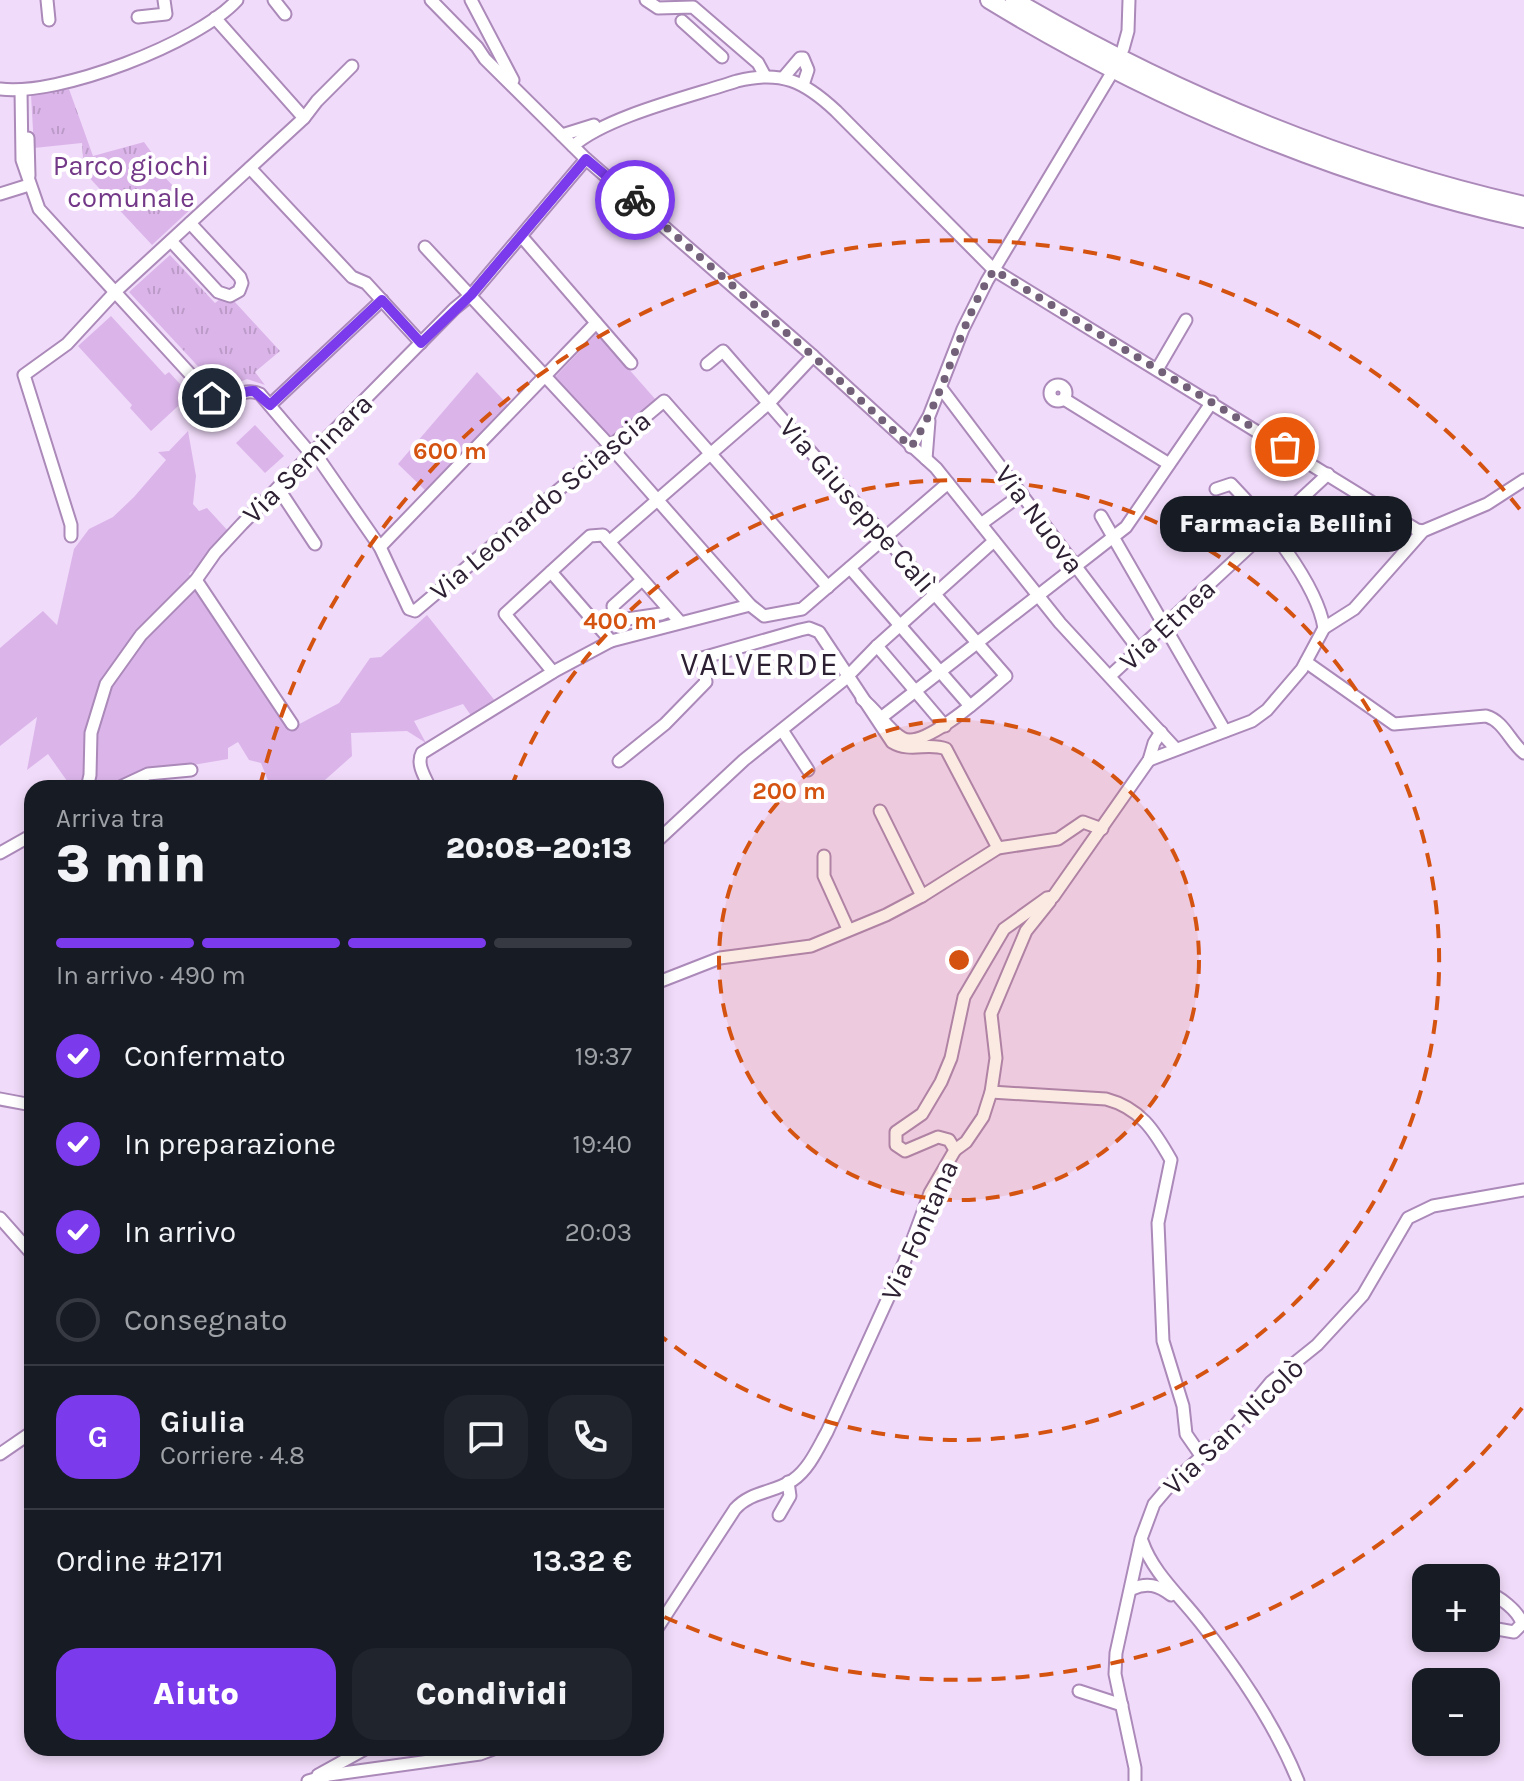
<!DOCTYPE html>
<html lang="it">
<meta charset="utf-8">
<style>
body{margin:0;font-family:Karla,sans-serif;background:#20242c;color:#f1f3f6;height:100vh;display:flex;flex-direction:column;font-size:30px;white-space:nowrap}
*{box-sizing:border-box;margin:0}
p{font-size:26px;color:#9ea1a6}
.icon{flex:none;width:44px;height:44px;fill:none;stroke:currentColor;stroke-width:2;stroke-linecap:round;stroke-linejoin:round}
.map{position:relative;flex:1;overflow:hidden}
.side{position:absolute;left:24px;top:780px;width:640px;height:976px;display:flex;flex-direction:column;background:#171b24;border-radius:24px;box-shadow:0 4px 12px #0003}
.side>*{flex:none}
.tools{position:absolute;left:1412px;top:1564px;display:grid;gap:16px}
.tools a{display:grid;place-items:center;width:88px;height:88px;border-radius:16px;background:#171b24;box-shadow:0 4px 12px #0003;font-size:40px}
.pin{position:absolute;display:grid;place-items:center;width:68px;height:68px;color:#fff;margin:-34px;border:4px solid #fff;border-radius:50%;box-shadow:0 2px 8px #0007}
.courier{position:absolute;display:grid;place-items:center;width:80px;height:80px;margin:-40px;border:6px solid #7c3aed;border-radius:50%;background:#fff;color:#222;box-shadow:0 2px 10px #0007}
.bubble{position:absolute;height:56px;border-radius:24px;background:#171b24;box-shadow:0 4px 12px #0003;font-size:26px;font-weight:800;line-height:56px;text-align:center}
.summary em{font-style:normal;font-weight:800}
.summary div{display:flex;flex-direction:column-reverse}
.summary{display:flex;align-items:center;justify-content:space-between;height:136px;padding:0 32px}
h1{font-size:52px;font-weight:800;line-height:60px}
.bar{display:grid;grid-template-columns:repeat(4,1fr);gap:12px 8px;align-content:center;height:96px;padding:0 32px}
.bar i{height:10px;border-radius:6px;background:#363941}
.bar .active{background:#7c3aed}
.bar p{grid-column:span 4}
.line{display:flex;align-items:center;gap:20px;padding:0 32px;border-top:2px solid #363941}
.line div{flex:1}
.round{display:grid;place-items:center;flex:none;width:84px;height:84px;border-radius:24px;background:#20242c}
ol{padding:0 32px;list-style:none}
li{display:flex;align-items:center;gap:24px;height:88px}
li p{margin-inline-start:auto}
li .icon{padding:8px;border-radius:50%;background:#7c3aed;color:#fff;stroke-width:4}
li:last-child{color:#9ea1a6}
li i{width:44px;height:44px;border:4px solid #363941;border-radius:50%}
.primary-button{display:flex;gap:16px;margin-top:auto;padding:16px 32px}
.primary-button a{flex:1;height:92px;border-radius:24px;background:#7c3aed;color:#fff;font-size:32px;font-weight:800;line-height:92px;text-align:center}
.primary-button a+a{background:#20242c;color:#f1f3f6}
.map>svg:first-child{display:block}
.grass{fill:#dbb5ea}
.park{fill:url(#park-tufts)}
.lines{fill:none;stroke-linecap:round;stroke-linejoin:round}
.minor-casing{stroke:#ab89b9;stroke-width:15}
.highway-casing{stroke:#ab89b9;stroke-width:20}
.minor{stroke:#fff;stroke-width:11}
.highway{stroke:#fff;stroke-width:16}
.done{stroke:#726179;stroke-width:8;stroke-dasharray:0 14.4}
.route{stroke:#7c3aed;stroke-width:10}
.ring{fill:none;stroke:#d55310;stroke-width:4;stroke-dasharray:14 10}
.labels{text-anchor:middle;stroke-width:8;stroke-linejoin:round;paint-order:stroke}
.park-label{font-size:28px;fill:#733988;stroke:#fff}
.street-label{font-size:28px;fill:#2d2033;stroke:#fff}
.quarter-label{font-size:32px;letter-spacing:2px;fill:#2d2033;stroke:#fff}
.centre{fill:#d55310;stroke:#fff;stroke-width:4}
.ring-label{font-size:24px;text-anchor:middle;font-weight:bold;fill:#d55310;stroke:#fff;stroke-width:8;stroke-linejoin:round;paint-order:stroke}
</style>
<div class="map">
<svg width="1524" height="1781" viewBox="0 0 1524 1781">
<defs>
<pattern id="park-tufts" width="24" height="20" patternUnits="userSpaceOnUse" patternTransform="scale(2)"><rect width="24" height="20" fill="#dbb5ea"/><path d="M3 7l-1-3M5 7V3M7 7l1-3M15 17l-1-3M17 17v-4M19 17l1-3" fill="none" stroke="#bc9bc9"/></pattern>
</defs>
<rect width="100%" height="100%" fill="#f1dbfa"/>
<g class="grass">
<polygon points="111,316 165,375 169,372 190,395 151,431 130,408 132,405 78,346"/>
<polygon points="597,333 656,400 611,439 555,377"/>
<polygon points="477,372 510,407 427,492 398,464"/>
<polygon points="255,425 284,456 265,473 236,443"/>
<polygon points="188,431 196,476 193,504 199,511 207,508 229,532 196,574 192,571 189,574 193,578 144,629 138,628 134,632 136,638 111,668 83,788 72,788 48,754 27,770 37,717 0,746 0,648 43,611 57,625 74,549 89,529 113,517 134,497 166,460 158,452 169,451"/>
<path d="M193,586L288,730L339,703L370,658L381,657L427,615L496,702L472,717L463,704L414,721L426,743L407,731L351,733L352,756L316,788H271L261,763L249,760L238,742L228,748V759L141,774L110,788H90C99,770 90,753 95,734C98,722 100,709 105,698C122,655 161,618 193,586Z"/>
</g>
<g class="park">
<polygon points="69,89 93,156 144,142 162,167 158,170 193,207 152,245 84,172 82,143 34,148 31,95"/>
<polygon points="170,255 215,303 220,299 234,301 280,351 255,372 265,385 247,379 220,390 129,292"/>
</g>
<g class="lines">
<defs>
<g id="minor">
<polyline points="47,0 49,20"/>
<polyline points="274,0 285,14"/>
<polyline points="431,0 477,47 485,59 586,159 813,356 936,468 1060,623 1176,749"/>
<polyline points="471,0 513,80"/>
<polyline points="646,0 658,8 693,7 758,63 765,76"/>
<polyline points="138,17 166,14 164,0"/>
<polyline points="215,18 304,118"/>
<polyline points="682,21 722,57"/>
<polyline points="1123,49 1128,31 1129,0"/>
<polyline points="783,78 800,58 803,58 808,70 803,85"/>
<path d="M0,89C57,97 198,43 237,0"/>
<path d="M21,90L22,160L39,209L212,398C231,403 242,386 260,394L311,454L319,459L380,547L409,609L415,611L664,401L828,587"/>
<polyline points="562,135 594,125"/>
<polyline points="28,138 29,176"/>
<path d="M573,146C607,116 692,96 737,81C781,70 804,81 836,111L994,270L1417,530L1423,531"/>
<polyline points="250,168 352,277 366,283 421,343"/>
<polyline points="0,194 29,185"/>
<polyline points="522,237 631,363"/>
<polyline points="171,241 218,292 230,296 239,291 242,283 240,277 190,223"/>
<polyline points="425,247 610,446 750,605 764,616 802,609 948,483"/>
<path d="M707,364L723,351L1006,676C989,690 924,751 902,738C887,729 877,710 862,699"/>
<polyline points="1158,368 1186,320"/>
<circle cx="1058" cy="393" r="8"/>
<polyline points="941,388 1139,650"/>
<polyline points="1064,399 1169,464"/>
<polyline points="270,405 382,300"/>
<polyline points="911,447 929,416 963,329 987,281 1110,76"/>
<polyline points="926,459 929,421"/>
<polyline points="278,488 315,544"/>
<path d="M1216,489L1231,484C1263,517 1317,583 1324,628"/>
<polyline points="1101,516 1225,731"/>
<polyline points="981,524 1022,494"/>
<polyline points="71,536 71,525 24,375 67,344 116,291 304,118 317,101 352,66"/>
<polyline points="609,542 769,403 813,356"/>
<polyline points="380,547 596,323"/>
<polyline points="850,568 970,706"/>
<polyline points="551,572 611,641"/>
<polyline points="196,580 292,724"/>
<polyline points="642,580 613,606 614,615 620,620 661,614 669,611"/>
<polyline points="877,646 945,726"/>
<path d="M1306,662L1394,724L1486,716C1504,721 1510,742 1524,753"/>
<polyline points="553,672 505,614 590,536 603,535 680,622"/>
<polyline points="1110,676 1328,474"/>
<polyline points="882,717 1126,527 1212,402"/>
<polyline points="782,730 808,770"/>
<polyline points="1149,760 1252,721 1267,710 1302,669 1324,628 1354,609 1423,531 1487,504 1524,480"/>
<path d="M619,761L665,724L706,682L702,658L800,630L809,628L819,632L892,742C910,753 928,742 946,749L998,848"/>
<polyline points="87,788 90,775 91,733 106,684 141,635 196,580 215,553 242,524 454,309 471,295 586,159"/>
<polyline points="118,788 148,774 191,770"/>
<path d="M430,788C425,777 416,764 422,753L553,672L611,641L750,605"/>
<polyline points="880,811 922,896"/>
<polyline points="656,842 744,760 845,679 877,646 994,541"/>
<polyline points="0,853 32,835"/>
<polyline points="824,856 824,876 848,929"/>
<polyline points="656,983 720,958 811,946 886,915 922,896 998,848 1058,839 1083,822 1102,829"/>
<path d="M991,1092L1106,1099C1140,1108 1154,1130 1171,1160L1158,1223L1163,1341L1183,1406L1186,1434L1202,1457"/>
<polyline points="0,1099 32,1105"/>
<polyline points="955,1150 966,1142 983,1117 991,1092 996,1058 991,1014 1026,931 1050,901"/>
<polyline points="0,1218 32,1254"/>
<polyline points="0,1454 32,1432"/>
<polyline points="779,1515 790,1496 788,1482"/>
<path d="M1142,1541C1153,1573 1180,1596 1200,1622C1238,1670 1275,1724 1298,1781"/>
<path d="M1132,1589C1147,1582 1158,1585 1171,1595"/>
<path d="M1486,1592C1499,1596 1519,1611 1522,1624L1514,1632L1486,1627"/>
<path d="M656,1630L735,1509C751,1491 774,1493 793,1480C809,1469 818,1448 827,1432L904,1263L930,1193L955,1150L949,1140L938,1137L905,1151L896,1145V1132L922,1114L941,1082L951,1058L964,997L1004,929L1047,898L1053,897L1149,760L1154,743L1161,732"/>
<polyline points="1079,1691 1122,1705"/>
<polyline points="318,1775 367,1748"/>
<polyline points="308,1781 329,1775 480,1754 496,1748"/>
<polyline points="1135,1781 1135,1768 1115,1674 1116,1653 1141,1539 1154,1504 1171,1484 1232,1429 1271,1382 1317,1345 1363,1295 1408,1218 1433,1206 1524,1190"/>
</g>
<g id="highway">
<path d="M989,0C1153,100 1335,177 1524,219"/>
<path d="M1014,0C1173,93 1344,164 1524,205"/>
</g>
</defs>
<use href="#minor" class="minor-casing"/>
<use href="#highway" class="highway-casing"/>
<use href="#minor" class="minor"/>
<use href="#highway" class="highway"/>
</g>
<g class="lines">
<path class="done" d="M635,200L813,356L911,447C947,392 958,325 994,270L1285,447"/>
<path class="route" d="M212,398C229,403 238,390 254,391L270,405L382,300L421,343L471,295L586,159L635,200"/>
</g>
<circle cx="959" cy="960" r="240" fill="#d55310" fill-opacity=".12"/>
<g class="ring">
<circle cx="959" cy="960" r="240"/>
<path d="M511 788A480 480 0 1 1 657 1333"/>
<path d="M1522 1408A720 720 0 0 1 660 1615M260 786A720 720 0 0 1 1522 512"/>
</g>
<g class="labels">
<g class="park-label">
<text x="131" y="175">Parco giochi<tspan x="131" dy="32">comunale</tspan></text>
</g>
<g class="street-label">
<text transform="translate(307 458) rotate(-45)" y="10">Via Seminara</text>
<text transform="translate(540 505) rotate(-40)" y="10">Via Leonardo Sciascia</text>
<text transform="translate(858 505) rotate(49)" y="10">Via Giuseppe Calì</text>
<text transform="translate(1040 519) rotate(53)" y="10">Via Nuova</text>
<text transform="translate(1167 624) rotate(-43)" y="10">Via Etnea</text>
<text transform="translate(919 1230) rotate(-66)" y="10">Via Fontana</text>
<text transform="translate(1233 1426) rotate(-44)" y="10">Via San Nicolò</text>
</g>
<g class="quarter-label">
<text x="760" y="675">VALVERDE</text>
</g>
</g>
<circle cx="959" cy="960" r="12" class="centre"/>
<g class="ring-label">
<text x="450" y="459">600 m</text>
<text x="620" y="629">400 m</text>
<text x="789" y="799">200 m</text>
</g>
</svg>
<div class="tools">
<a>+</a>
<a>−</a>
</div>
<div class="pin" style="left:1285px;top:447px;background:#ea580c"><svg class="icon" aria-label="bag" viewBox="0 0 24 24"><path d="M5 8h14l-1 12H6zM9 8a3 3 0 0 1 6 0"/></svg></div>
<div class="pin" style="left:212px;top:398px;background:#1f2937"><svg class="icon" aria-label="home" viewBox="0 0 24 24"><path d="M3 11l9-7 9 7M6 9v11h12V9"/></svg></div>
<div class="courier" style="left:635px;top:200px"><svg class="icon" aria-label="bike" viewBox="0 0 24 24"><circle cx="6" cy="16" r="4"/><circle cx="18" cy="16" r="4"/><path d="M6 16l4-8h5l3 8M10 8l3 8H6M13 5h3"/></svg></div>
<div class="bubble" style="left:1160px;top:496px;width:252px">Farmacia Bellini</div>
<section class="side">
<div class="summary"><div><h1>3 min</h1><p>Arriva tra</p></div><em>20:08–20:13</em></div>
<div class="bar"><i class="active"></i><i class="active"></i><i class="active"></i><i></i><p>In arrivo · 490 m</p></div>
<ol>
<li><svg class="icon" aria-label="check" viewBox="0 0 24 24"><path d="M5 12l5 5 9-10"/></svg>Confermato<p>19:37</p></li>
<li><svg class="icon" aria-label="check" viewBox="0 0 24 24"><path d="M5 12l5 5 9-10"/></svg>In preparazione<p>19:40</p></li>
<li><svg class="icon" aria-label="check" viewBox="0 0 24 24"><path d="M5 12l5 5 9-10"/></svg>In arrivo<p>20:03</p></li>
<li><i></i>Consegnato</li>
</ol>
<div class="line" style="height:144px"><b class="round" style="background:#7c3aed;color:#fff">G</b><div><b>Giulia</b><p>Corriere · 4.8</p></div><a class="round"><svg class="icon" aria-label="chat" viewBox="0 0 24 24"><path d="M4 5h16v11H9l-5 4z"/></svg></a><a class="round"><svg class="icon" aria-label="phone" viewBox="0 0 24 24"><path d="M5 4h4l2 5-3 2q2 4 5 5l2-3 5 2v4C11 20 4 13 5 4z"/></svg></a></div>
<div class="line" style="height:104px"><div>Ordine #2171</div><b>13.32 €</b></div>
<div class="primary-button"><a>Aiuto</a><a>Condividi</a></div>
</section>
</div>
